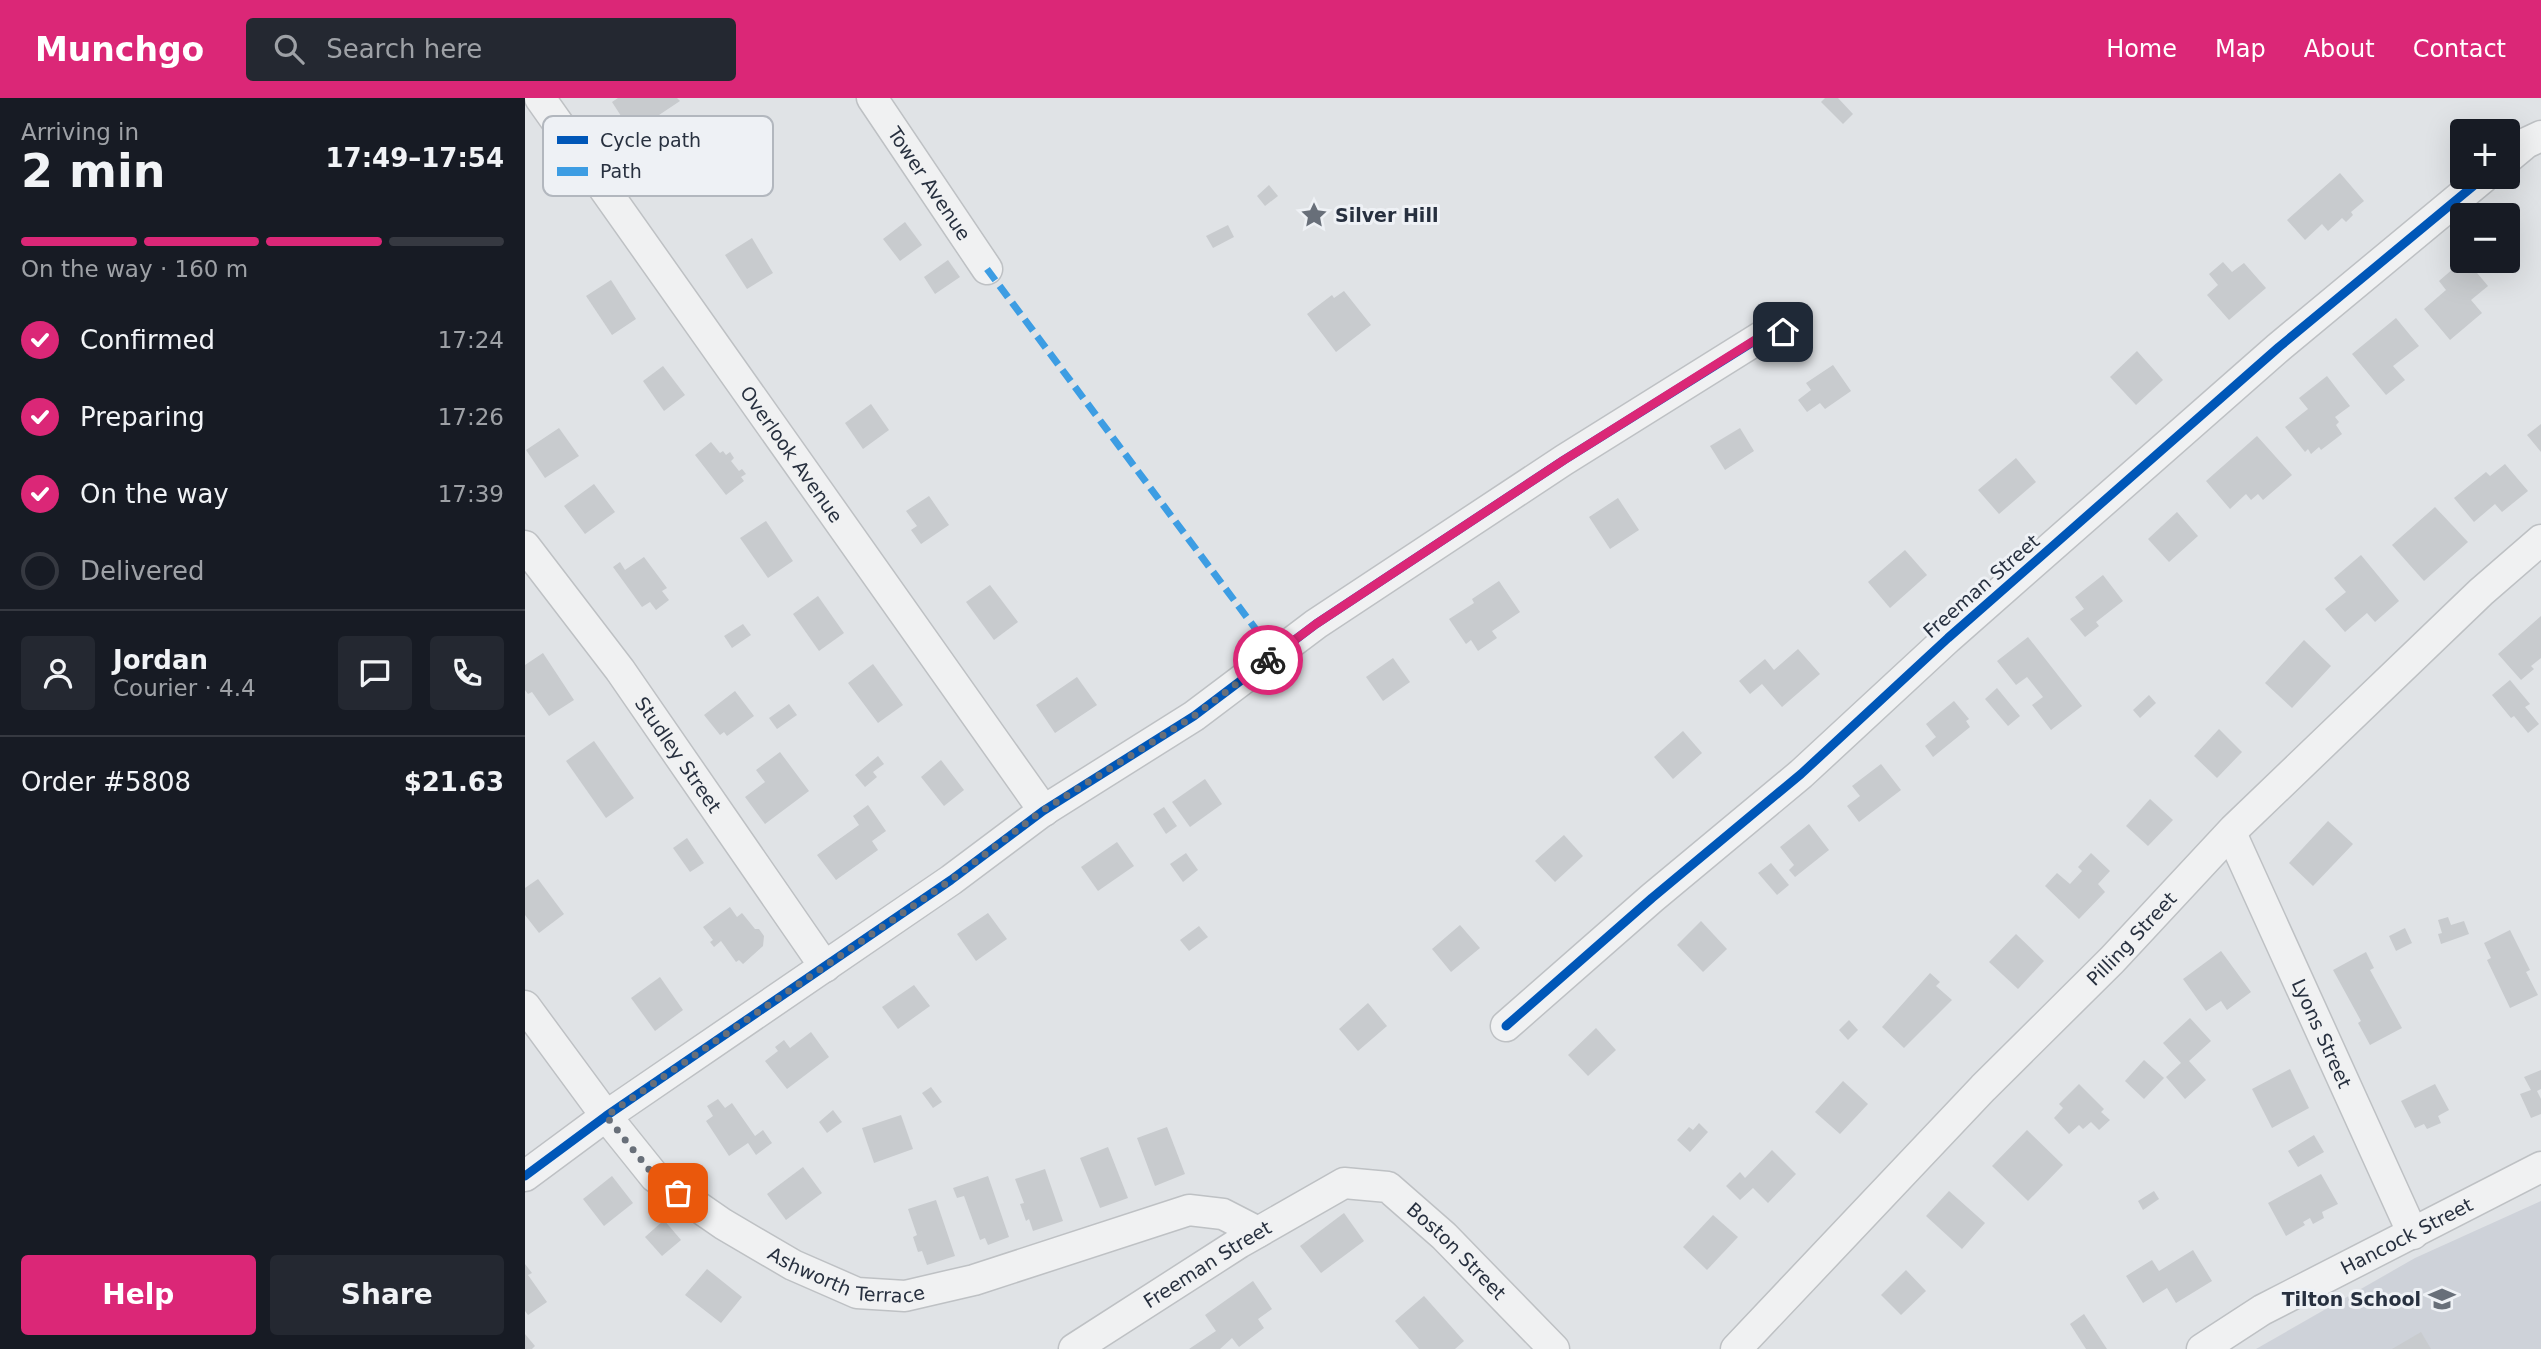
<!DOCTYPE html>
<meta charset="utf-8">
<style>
body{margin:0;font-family:"DejaVu Sans",sans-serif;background:#242831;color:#f1f3f6;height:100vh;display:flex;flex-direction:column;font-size:26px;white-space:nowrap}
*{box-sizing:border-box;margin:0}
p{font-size:23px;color:#9ea1a6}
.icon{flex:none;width:38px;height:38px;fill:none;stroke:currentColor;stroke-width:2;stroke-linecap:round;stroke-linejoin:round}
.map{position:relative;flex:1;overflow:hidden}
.side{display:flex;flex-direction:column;background:#171b24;width:525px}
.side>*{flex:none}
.tools{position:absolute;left:1925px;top:21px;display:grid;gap:14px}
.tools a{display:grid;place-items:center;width:70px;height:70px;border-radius:7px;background:#171b24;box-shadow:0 7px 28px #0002;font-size:35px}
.pin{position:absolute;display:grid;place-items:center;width:60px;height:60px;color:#fff;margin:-30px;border-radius:14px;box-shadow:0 4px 10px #0006}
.courier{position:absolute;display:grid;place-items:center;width:70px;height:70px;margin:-35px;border:5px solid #db2777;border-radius:50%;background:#fff;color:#222;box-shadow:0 2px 9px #0007}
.summary em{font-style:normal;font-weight:800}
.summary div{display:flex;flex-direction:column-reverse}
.summary{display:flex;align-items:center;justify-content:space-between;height:119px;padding:0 21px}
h1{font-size:46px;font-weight:800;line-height:52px}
.bar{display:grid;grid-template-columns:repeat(4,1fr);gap:10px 7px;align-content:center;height:84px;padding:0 21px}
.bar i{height:9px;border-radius:5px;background:#363941}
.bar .current{background:#db2777}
.bar p{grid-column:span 4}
.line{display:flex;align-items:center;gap:18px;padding:0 21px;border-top:2px solid #363941}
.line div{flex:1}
.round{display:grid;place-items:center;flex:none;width:74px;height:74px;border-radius:7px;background:#242831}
ol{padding:0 21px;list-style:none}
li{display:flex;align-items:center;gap:21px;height:77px}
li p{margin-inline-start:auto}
li .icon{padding:7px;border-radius:50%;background:#db2777;color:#fff;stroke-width:4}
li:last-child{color:#9ea1a6}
li i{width:38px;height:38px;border:4px solid #363941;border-radius:50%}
.primary-button{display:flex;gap:14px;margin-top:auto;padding:14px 21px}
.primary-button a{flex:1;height:80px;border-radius:7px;background:#db2777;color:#fff;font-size:28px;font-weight:800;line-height:80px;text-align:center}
.primary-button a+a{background:#242831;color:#f1f3f6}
header{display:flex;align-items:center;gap:42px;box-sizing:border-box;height:98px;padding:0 35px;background:#db2777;color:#fff}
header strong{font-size:33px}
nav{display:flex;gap:38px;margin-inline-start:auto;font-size:24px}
.search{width:490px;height:63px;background:#242831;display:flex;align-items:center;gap:18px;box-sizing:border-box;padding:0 24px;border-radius:7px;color:#9ea1a6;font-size:26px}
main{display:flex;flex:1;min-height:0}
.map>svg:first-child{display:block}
.built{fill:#ced2d9}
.building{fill:#c8cbce}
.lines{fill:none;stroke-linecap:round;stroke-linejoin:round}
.minor-casing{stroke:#bec1c4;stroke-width:33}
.minor{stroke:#f0f1f2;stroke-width:30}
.quiet{stroke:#3d9de3;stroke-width:7;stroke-dasharray:14 7;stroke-linecap:butt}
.cycleway-casing{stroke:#eef1f5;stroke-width:13}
.cycleway{stroke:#0057b8;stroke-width:9}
.done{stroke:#686f79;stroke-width:7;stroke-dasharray:0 12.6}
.route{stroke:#db2777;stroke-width:9}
.labels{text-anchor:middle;stroke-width:6;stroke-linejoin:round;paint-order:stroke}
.street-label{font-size:19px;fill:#27303f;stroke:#eef1f5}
.poi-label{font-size:19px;font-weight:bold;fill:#27303f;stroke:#eef1f5;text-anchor:start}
.key{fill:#eef1f5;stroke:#b2b7be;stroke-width:2}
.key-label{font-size:19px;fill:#27303f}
</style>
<header>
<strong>Munchgo</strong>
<div class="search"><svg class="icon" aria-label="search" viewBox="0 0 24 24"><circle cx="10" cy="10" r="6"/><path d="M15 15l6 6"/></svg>Search here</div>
<nav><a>Home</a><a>Map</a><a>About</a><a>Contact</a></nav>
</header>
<main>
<section class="side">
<div class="summary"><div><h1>2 min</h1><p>Arriving in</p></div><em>17:49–17:54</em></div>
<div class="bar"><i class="current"></i><i class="current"></i><i class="current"></i><i></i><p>On the way · 160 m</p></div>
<ol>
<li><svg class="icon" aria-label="check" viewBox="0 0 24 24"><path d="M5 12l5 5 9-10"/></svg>Confirmed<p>17:24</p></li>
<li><svg class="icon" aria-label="check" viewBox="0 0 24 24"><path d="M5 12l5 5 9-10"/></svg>Preparing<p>17:26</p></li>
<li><svg class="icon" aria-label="check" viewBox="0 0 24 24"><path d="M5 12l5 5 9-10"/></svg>On the way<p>17:39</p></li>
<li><i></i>Delivered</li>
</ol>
<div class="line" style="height:126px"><a class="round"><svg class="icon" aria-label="person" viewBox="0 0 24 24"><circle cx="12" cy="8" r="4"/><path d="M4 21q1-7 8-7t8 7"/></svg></a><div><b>Jordan</b><p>Courier · 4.4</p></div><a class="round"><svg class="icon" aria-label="chat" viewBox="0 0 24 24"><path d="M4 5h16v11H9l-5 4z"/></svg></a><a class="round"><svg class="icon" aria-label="phone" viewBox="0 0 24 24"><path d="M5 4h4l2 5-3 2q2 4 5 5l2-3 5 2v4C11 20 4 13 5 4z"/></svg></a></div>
<div class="line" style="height:91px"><div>Order #5808</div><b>$21.63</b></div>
<div class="primary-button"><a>Help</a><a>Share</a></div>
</section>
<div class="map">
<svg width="2016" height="1251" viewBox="0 0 2016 1251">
<rect width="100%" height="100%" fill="#e0e3e6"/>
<polygon class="built" points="2016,1103 2016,1251 1731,1251 1890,1160"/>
<g class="building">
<polygon points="93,0 152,0 155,3 107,35 87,4"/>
<polygon points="1300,0 1313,0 1328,16 1318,26 1296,4"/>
<polygon points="1815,75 1839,103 1826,114 1828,117 1821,124 1817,120 1803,133 1797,126 1780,142 1762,122"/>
<polygon points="744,87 753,98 740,108 732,98"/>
<polygon points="380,124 397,147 375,163 358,141"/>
<polygon points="703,127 709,139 688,150 681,138"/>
<polygon points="227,140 248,175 222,191 200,157"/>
<polygon points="423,162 435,179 410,196 399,179"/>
<polygon points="1937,163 1942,163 1963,188 1946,202 1957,215 1925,242 1899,211 1921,192 1914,183"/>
<polygon points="1698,164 1707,174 1719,165 1741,190 1704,222 1682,197 1693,187 1684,176"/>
<polygon points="86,182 111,221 87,237 61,198"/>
<polygon points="819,193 846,227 811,254 782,216 807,197 809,200"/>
<polygon points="1871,220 1894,248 1868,268 1880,282 1861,297 1827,256"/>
<polygon points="1612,253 1638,282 1611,307 1585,279"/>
<polygon points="1308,267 1326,293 1300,311 1295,305 1282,314 1273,302 1286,292 1281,285"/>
<polygon points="138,268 160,297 139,313 118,283"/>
<polygon points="1802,278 1825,308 1810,319 1814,324 1811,327 1817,336 1796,352 1794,349 1786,356 1783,351 1780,354 1760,329 1783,311 1774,300"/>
<polygon points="346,306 364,332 338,351 320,325"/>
<polygon points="2016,326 2016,354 2002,337"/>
<polygon points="34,330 54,358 20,380 1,352"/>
<polygon points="1215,330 1229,353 1200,372 1185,348"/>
<polygon points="1732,338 1767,377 1738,402 1733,396 1726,402 1721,396 1705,411 1681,383"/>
<polygon points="186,344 195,355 198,353 201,357 205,354 209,360 206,363 214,373 217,371 221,376 216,379 219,383 201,397 170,357"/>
<polygon points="1491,360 1511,384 1474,416 1453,392"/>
<polygon points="1980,366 2003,393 1977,414 1970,406 1949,424 1929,400 1961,374 1965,378"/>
<polygon points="69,386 90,414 60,436 39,408"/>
<polygon points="404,398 424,427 396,446 386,432 392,428 381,413"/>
<polygon points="1093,400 1114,432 1085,451 1064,419"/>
<polygon points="1910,409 1943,444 1899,483 1867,447"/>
<polygon points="1652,414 1673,438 1644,464 1623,441"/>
<polygon points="241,423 268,463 243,480 215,440"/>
<polygon points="1380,452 1402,477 1365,510 1343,484"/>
<polygon points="1836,457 1874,503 1850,524 1842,515 1820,534 1800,511 1821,494 1809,480"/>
<polygon points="119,459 142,490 137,493 144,502 131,512 125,504 117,509 88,469 95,464 100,472"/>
<polygon points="1578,477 1598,503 1571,524 1574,528 1560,539 1545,521 1559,511 1550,499"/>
<polygon points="974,483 995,514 967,533 972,540 953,553 946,542 941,546 924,521 949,505 947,501"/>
<polygon points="465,487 493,524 469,542 441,504"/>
<polygon points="293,498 319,535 294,553 268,516"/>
<polygon points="2016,518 2016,560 2006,568 2009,571 1996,582 1973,556"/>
<polygon points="218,526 226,537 207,550 199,538"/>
<polygon points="1503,539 1557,608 1526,632 1507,607 1518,599 1502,579 1491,587 1472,563"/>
<polygon points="1779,542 1806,568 1767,610 1740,585"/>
<polygon points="1273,551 1295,576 1257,609 1237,586 1225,596 1214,583 1240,561 1249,572"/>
<polygon points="18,555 49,602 24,618 7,594 3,596 0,592 0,567"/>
<polygon points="868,560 885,584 858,603 841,579"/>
<polygon points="348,566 378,607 353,625 323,585"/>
<polygon points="552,579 572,607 530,635 511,607"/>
<polygon points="1985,582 2005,606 2000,609 2014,626 2003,635 1989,618 1986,620 1967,597"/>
<polygon points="1472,590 1495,618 1483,628 1460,601"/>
<polygon points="210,593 229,618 202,638 199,634 195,637 179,617"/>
<polygon points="1624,597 1631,605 1615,620 1608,612"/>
<polygon points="1429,603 1444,621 1441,623 1445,629 1408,659 1400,648 1411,639 1401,626"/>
<polygon points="264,606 272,617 252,631 244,620"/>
<polygon points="1694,631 1717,654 1692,680 1669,658"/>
<polygon points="1158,633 1177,655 1148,681 1129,659"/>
<polygon points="69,643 109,700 81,720 41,663"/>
<polygon points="255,654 284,693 240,726 220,699 240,684 231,672"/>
<polygon points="353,658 359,666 348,674 352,679 340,689 330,677"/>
<polygon points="416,662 439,692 419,708 396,679"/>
<polygon points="1356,666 1376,692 1334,724 1322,708 1335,698 1327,688"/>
<polygon points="680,681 697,706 665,729 647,704"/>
<polygon points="1625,701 1648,722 1623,748 1601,728"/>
<polygon points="343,707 361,733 347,743 353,752 311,782 292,757 334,727 328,718"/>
<polygon points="639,709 652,728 641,736 628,716"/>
<polygon points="1803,723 1828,746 1788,788 1764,765"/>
<polygon points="1284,726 1304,752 1270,779 1264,772 1269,767 1255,749"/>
<polygon points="1039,737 1058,758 1030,784 1010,763"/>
<polygon points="162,740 179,765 165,774 148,750"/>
<polygon points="592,744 609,768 573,793 556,769"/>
<polygon points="661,755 673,772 658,784 645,766"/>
<polygon points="1566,755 1585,773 1573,786 1580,794 1554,821 1520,788 1532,775 1545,786 1557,773 1553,769"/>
<polygon points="1246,765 1264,787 1252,797 1233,775"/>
<polygon points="13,781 39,816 14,835 0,817 0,790"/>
<polygon points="205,809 212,819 217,815 230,831 234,831 239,838 238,848 218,866 214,862 211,864 196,843 189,849 185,844 188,842 178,829"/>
<polygon points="463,815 482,841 451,863 432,836"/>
<polygon points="1923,819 1926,827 1939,823 1944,836 1916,846 1913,836 1917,835 1913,822"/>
<polygon points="1176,823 1202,851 1178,874 1152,847"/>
<polygon points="935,827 955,850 926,874 907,851"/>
<polygon points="674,828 683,839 664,853 655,842"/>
<polygon points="1880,830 1887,845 1871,853 1864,838"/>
<polygon points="1985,832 2005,872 2001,874 2013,897 1985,910 1962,862 1966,860 1959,845"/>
<polygon points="1491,836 1519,863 1493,891 1464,864"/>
<polygon points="1696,853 1726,894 1702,912 1696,903 1681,913 1658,881"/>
<polygon points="1841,854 1849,870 1845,872 1877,930 1845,947 1833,925 1836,923 1808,872"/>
<polygon points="1405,875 1415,884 1411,888 1427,902 1379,950 1357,929"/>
<polygon points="135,879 158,912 130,933 106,900"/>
<polygon points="389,887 405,908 373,931 357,909"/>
<polygon points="843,905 862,928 833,953 814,931"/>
<polygon points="1665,920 1686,943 1664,963 1681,982 1660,1001 1641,979 1656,965 1638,945"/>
<polygon points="1324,922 1333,932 1323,942 1314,932"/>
<polygon points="1071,930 1091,952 1063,978 1043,957"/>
<polygon points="286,934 304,959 262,991 240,963 253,953 250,949 259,942 265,950"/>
<polygon points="1619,962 1639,980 1619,1001 1600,983"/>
<polygon points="1765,971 1784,1010 1747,1030 1727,991"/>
<polygon points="2016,972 2016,991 2012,993 2016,1001 2016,1016 2006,1020 1995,996 2006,992 1999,979"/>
<polygon points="1318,983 1343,1006 1315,1036 1290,1014"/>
<polygon points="1554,986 1579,1011 1576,1014 1585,1022 1574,1032 1566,1024 1558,1031 1554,1027 1544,1036 1529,1020 1538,1010 1534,1006"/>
<polygon points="1910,986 1924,1012 1913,1018 1916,1025 1902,1031 1899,1026 1890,1030 1876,1003"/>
<polygon points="406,989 417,1004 408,1010 397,995"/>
<polygon points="193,1001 200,1010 207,1005 230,1038 238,1032 247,1045 231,1057 223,1045 204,1058 181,1023 188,1018 182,1008"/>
<polygon points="308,1012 317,1024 302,1035 294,1024"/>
<polygon points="376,1017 388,1051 349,1065 337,1030"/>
<polygon points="1174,1025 1183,1034 1165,1054 1152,1042 1164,1029 1168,1032"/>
<polygon points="642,1029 660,1076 630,1088 612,1040"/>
<polygon points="1502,1032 1538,1067 1503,1103 1467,1068"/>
<polygon points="1789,1037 1799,1054 1773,1069 1763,1053"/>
<polygon points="583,1049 603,1100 575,1110 555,1060"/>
<polygon points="1247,1052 1271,1076 1243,1105 1228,1090 1215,1102 1201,1088 1215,1074 1220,1080"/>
<polygon points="278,1069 297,1095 261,1122 242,1096"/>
<polygon points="520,1071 538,1123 508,1133 504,1121 501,1123 495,1106 499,1105 490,1081"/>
<polygon points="1796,1076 1813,1106 1797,1114 1799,1120 1788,1126 1785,1120 1778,1124 1780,1127 1761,1138 1743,1105"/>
<polygon points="87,1078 108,1105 79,1128 58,1101"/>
<polygon points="463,1078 484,1139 463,1147 460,1140 455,1142 439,1098 432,1100 428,1090"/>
<polygon points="1424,1093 1460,1125 1437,1151 1401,1118"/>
<polygon points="1629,1093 1634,1101 1618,1112 1613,1103"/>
<polygon points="411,1102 430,1158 402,1167 397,1153 393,1154 388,1139 392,1137 383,1111"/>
<polygon points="819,1115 839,1143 796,1175 775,1148"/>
<polygon points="1188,1117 1213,1139 1182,1172 1158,1149"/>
<polygon points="139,1122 156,1142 137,1158 120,1139"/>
<polygon points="1668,1152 1687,1183 1651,1205 1642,1190 1618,1205 1601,1178 1627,1162 1634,1173"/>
<polygon points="0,1166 7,1175 3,1177 22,1204 3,1217 0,1213"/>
<polygon points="182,1171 217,1199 196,1225 160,1197"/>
<polygon points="1381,1172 1401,1193 1376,1217 1356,1197"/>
<polygon points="728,1183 747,1211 733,1221 739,1230 714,1249 707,1240 695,1251 664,1251 691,1233 680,1217"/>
<polygon points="899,1198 939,1243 930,1251 894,1251 870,1223"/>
<polygon points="1559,1216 1582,1251 1561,1251 1545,1226"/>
<polygon points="1896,1234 1906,1251 1867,1251"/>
<polygon points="0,1236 10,1248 7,1251 0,1251"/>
</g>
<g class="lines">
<defs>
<g id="minor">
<path id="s1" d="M15,0L519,713"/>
<path id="s2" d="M347,0L462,171"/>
<polyline points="1983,60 2001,45 2016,38"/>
<path id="s3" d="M0,448L95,572L300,869"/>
<path id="s4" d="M1706,735L1888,1136"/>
<path id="s5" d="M0,908L81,1018L130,1079L198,1126L268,1167L332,1195L380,1198L449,1182L664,1112L698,1116L733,1134"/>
<polyline points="981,928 1127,800 1276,676 1423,540 1754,249 1959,79"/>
<polyline points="0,1078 81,1018 426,782 518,713 669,618 791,526 1039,362 1239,237 1258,234"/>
<path id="s6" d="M549,1251L714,1145L819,1085L863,1089L919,1138L1029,1251"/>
<path id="s7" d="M1211,1251L1458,990L1587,862L1709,731L1956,494L2016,442"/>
<path id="s8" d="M1677,1251L1737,1212L2016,1069"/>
</g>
</defs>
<use href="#minor" class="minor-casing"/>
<use href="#minor" class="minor"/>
<polyline class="quiet" points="462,171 750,557"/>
<defs>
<g id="cycleway">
<polyline points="981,928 1127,800 1276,676 1423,540 1754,249 1959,79"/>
<polyline points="0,1078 81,1018 426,782 518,713 669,618 791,526 1039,362 1239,237 1258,234"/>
</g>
</defs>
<use href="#cycleway" class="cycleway-casing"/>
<use href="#cycleway" class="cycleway"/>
</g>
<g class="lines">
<polyline class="done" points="153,1095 130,1079 81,1018 426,782 517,713 669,618 743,562"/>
<polyline class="route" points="743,562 791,526 1039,362 1238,237 1258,234"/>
</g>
<defs>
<symbol id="sight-bare" viewBox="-9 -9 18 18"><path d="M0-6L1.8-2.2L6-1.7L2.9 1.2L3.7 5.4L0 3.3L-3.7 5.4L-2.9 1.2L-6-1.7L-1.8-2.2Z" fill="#686f79" stroke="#eef1f5" stroke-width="2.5" paint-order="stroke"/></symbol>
<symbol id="school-bare" viewBox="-9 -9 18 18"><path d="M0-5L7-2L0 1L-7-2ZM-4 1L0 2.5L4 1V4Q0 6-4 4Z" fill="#686f79" stroke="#eef1f5" stroke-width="2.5" paint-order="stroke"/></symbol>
</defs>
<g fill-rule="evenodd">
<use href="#sight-bare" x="770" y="98" width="38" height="38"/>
<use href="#school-bare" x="1898" y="1182" width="38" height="38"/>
</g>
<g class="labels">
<g class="street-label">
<text dy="7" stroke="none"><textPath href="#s2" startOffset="103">Tower Avenue</textPath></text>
<text dy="7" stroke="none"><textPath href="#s1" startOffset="436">Overlook Avenue</textPath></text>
<text transform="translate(1456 488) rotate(-41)" y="7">Freeman Street</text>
<text dy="7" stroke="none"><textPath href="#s3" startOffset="259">Studley Street</textPath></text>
<text dy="7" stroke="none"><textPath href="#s7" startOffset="570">Pilling Street</textPath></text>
<text dy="7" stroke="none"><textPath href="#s4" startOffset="220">Lyons Street</textPath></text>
<text dy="7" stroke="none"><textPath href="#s8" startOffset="234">Hancock Street</textPath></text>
<text dy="7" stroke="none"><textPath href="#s6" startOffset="455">Boston Street</textPath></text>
<text dy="7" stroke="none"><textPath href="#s6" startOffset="158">Freeman Street</textPath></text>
<text dy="7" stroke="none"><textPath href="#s5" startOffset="434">Ashworth Terrace</textPath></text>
</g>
<g class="poi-label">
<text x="810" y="124">Silver Hill</text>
<text x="1896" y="1208" text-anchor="end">Tilton School</text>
</g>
</g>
<rect x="18" y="18" width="230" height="80" rx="10" class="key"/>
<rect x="32" y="38" width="31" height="8" fill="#0057b8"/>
<rect x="32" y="69" width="31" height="9" fill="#3d9de3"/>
<g class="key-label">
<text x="75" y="49">Cycle path</text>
<text x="75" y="80">Path</text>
</g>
</svg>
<div class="tools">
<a>+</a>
<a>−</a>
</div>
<div class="pin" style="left:153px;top:1095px;background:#ea580c"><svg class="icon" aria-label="bag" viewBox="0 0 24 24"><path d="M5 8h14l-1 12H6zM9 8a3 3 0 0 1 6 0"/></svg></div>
<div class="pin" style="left:1258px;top:234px;background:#1f2937"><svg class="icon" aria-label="home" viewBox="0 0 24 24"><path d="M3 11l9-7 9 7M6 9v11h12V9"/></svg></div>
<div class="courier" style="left:743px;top:562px"><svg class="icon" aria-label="bike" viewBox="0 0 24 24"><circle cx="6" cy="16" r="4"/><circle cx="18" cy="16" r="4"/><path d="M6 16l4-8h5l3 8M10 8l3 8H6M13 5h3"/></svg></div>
</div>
</main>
